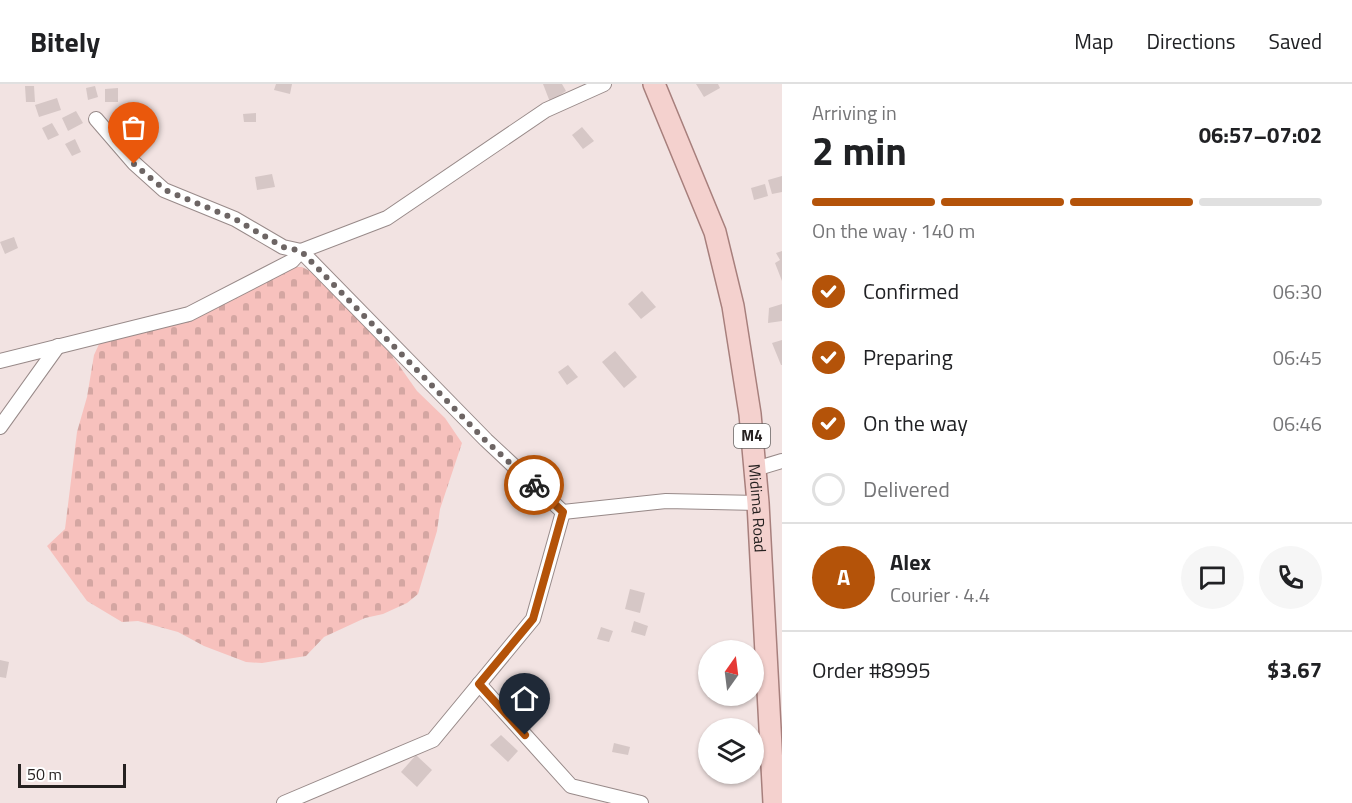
<!DOCTYPE html>
<meta charset="utf-8">
<style>
body{margin:0;font-family:"Titillium Web",sans-serif;background:#f6f6f6;color:#202124;height:100vh;display:flex;flex-direction:column;font-size:22px;white-space:nowrap}
*{box-sizing:border-box;margin:0}
p{font-size:20px;color:#757577}
.icon{flex:none;width:33px;height:33px;fill:none;stroke:currentColor;stroke-width:2;stroke-linecap:round;stroke-linejoin:round}
.map{position:relative;flex:1;overflow:hidden}
.details{display:flex;flex-direction:column;background:#fff;width:570px}
.details>*{flex:none}
.needle{width:39px;rotate:14deg}
.buttons{position:absolute;left:698px;top:556px;display:grid;gap:12px}
.buttons a{display:grid;place-items:center;width:66px;height:66px;border-radius:50%;background:#fff;box-shadow:0 2px 4px #0004;font-size:30px}
.scale{position:absolute;left:18px;bottom:15px;width:108px;box-sizing:border-box;padding-left:6px;border:3px solid #262120;border-top:0;font-size:16px;line-height:21px;white-space:nowrap;color:#262120;-webkit-text-stroke:4px #fff;paint-order:stroke}
.pin{position:absolute;display:grid;place-items:center;width:51px;height:51px;color:#fff;margin:-62px -26px;border-radius:50% 50% 50% 0;rotate:-45deg;box-shadow:0 0 6px #0007}
.pin .icon{rotate:45deg}
.courier{position:absolute;display:grid;place-items:center;width:60px;height:60px;margin:-30px;border:4px solid #b45309;border-radius:50%;background:#fff;color:#222;box-shadow:0 2px 8px #0007}
.head em{font-style:normal;font-weight:700}
.head div{display:flex;flex-direction:column-reverse}
.head{display:flex;align-items:center;justify-content:space-between;height:102px;padding:0 30px}
h1{font-size:39px;font-weight:700;line-height:45px}
.bar{display:grid;grid-template-columns:repeat(4,1fr);gap:9px 6px;align-content:center;height:72px;padding:0 30px}
.bar i{height:8px;border-radius:4px;background:#e0e0e0}
.bar .selected{background:#b45309}
.bar p{grid-column:span 4}
.line{display:flex;align-items:center;gap:15px;padding:0 30px;border-top:2px solid #e0e0e0}
.line div{flex:1}
.round{display:grid;place-items:center;flex:none;width:63px;height:63px;border-radius:32px;background:#f6f6f6}
ol{padding:0 30px;list-style:none}
li{display:flex;align-items:center;gap:18px;height:66px}
li p{margin-inline-start:auto}
li .icon{padding:6px;border-radius:50%;background:#b45309;color:#fff;stroke-width:4}
li:last-child{color:#757577}
li i{width:33px;height:33px;border:3px solid #e0e0e0;border-radius:50%}
header{display:flex;align-items:center;gap:36px;box-sizing:border-box;height:84px;padding:0 30px;background:#fff;border-bottom:2px solid #e0e0e0}
header strong{font-size:28px}
nav{display:flex;gap:33px;margin-inline-start:auto;font-size:21px}
main{display:flex;flex:1;min-height:0}
.map>svg:first-child{display:block}
.cemetery{fill:url(#cemetery-stones)}
.building{fill:#d6c7c6}
.lines{fill:none;stroke-linecap:round;stroke-linejoin:round}
.minor-casing{stroke:#988a89;stroke-width:16}
.primary-casing{stroke:#a77f7c;stroke-width:24}
.minor{stroke:#fff;stroke-width:14}
.primary{stroke:#f4d1ce;stroke-width:21}
.done{stroke:#6d6564;stroke-width:6;stroke-dasharray:0 10.8}
.route{stroke:#b45309;stroke-width:8}
.labels{text-anchor:middle;stroke-width:5;stroke-linejoin:round;paint-order:stroke}
.shield{fill:#fff;stroke:#676463;stroke-width:1.5}
.shield-label{font-size:15px;font-weight:bold;fill:#262120}
.street-label{font-size:16px;fill:#262120;stroke:#fff}
</style>
<header>
<strong>Bitely</strong>
<nav><a>Map</a><a>Directions</a><a>Saved</a></nav>
</header>
<main>
<div class="map">
<svg width="782" height="719" viewBox="0 0 782 719">
<defs>
<pattern id="cemetery-stones" width="16" height="16" patternUnits="userSpaceOnUse" patternTransform="scale(1.5)"><rect width="16" height="16" fill="#f7c1bd"/><path d="M2 7V4a2 2 0 0 1 4 0v3zM10 15v-3a2 2 0 0 1 4 0v3z" fill="#d4a6a2"/></pattern>
</defs>
<rect width="100%" height="100%" fill="#f2e3e2"/>
<polygon class="cemetery" points="289,183 302,183 310,187 346,223 391,270 417,307 445,334 462,359 440,425 437,447 418,510 407,519 383,530 365,534 324,553 306,572 262,579 246,578 204,562 178,548 138,537 122,538 87,517 47,462 65,445 77,348 87,313 94,271 100,258"/>
<g class="building">
<polygon points="276,0 292,0 290,10 274,6"/>
<polygon points="543,0 562,0 566,7 550,18"/>
<polygon points="696,0 718,0 720,4 704,13"/>
<polygon points="25,2 34,2 35,18 26,18"/>
<polygon points="95,2 98,13 88,16 86,4"/>
<polygon points="118,4 118,18 105,18 105,5"/>
<polygon points="57,14 61,26 39,33 35,21"/>
<polygon points="76,27 83,39 68,47 62,34"/>
<polygon points="256,29 256,38 244,38 243,30"/>
<polygon points="52,39 59,51 48,56 42,44"/>
<polygon points="582,43 594,57 583,65 572,51"/>
<polygon points="75,55 81,68 72,72 65,60"/>
<polygon points="272,90 275,103 257,106 255,93"/>
<polygon points="782,92 782,108 772,110 768,96"/>
<polygon points="765,100 768,112 754,116 751,104"/>
<polygon points="14,153 18,164 5,170 0,158"/>
<polygon points="782,167 782,197 775,179 780,176 776,169"/>
<polygon points="642,207 656,223 641,235 628,220"/>
<polygon points="782,220 782,237 768,239 769,224"/>
<polygon points="782,256 782,281 781,281 772,259"/>
<polygon points="615,267 637,293 624,304 602,278"/>
<polygon points="568,281 578,293 567,301 558,288"/>
<polygon points="630,505 645,509 640,529 625,525"/>
<polygon points="634,537 648,542 645,552 631,548"/>
<polygon points="601,543 613,547 609,558 597,555"/>
<polygon points="0,576 9,578 6,594 0,593"/>
<polygon points="501,651 518,667 508,678 490,661"/>
<polygon points="614,659 630,663 628,671 612,668"/>
<polygon points="416,671 432,686 417,703 401,688"/>
</g>
<g class="lines">
<defs>
<g id="minor">
<polyline points="96,35 134,79 164,106 235,135 283,163 301,167 486,356 563,428 666,417 758,419"/>
<polyline points="0,277 189,230 292,177 301,167 387,134 546,26 604,0"/>
<polyline points="0,343 58,262"/>
<polyline points="755,385 782,377"/>
<polyline points="479,600 571,702 641,719"/>
<polyline points="284,719 433,656 533,535 563,428"/>
</g>
<g id="primary">
<path id="s1" d="M654,0L715,148L733,222L750,330L758,419L774,719"/>
</g>
</defs>
<use href="#minor" class="minor-casing"/>
<use href="#primary" class="primary-casing"/>
<use href="#minor" class="minor"/>
<use href="#primary" class="primary"/>
</g>
<g class="lines">
<polyline class="done" points="134,80 165,106 235,135 283,163 301,167 486,357 534,401"/>
<polyline class="route" points="525,651 479,600 533,535 563,428 534,401"/>
</g>
<g class="labels">
<rect class="shield" x="734" y="340" width="36" height="24" rx="4.5"/>
<g class="shield-label">
<text x="752" y="357">M4</text>
</g>
<g class="street-label">
<text dy="6" stroke="none"><textPath href="#s1" startOffset="440">Midima Road</textPath></text>
</g>
</g>
</svg>
<div class="buttons">
<a><svg class="needle" viewBox="-14 -14 28 28"><path d="M0-13l5 13h-10z" fill="#e53935"/><path d="M0 13l5-13h-10z" fill="#757577"/></svg></a>
<a><svg class="icon" aria-label="layers" viewBox="0 0 24 24"><path d="M12 4l9 5-9 5-9-5zM3 14l9 5 9-5"/></svg></a>
</div>
<div class="scale">50 m</div>
<div class="pin" style="left:134px;top:80px;background:#ea580c"><svg class="icon" aria-label="bag" viewBox="0 0 24 24"><path d="M5 8h14l-1 12H6zM9 8a3 3 0 0 1 6 0"/></svg></div>
<div class="pin" style="left:525px;top:651px;background:#1f2937"><svg class="icon" aria-label="home" viewBox="0 0 24 24"><path d="M3 11l9-7 9 7M6 9v11h12V9"/></svg></div>
<div class="courier" style="left:534px;top:401px"><svg class="icon" aria-label="bike" viewBox="0 0 24 24"><circle cx="6" cy="16" r="4"/><circle cx="18" cy="16" r="4"/><path d="M6 16l4-8h5l3 8M10 8l3 8H6M13 5h3"/></svg></div>
</div>
<section class="details">
<div class="head"><div><h1>2 min</h1><p>Arriving in</p></div><em>06:57–07:02</em></div>
<div class="bar"><i class="selected"></i><i class="selected"></i><i class="selected"></i><i></i><p>On the way · 140 m</p></div>
<ol>
<li><svg class="icon" aria-label="check" viewBox="0 0 24 24"><path d="M5 12l5 5 9-10"/></svg>Confirmed<p>06:30</p></li>
<li><svg class="icon" aria-label="check" viewBox="0 0 24 24"><path d="M5 12l5 5 9-10"/></svg>Preparing<p>06:45</p></li>
<li><svg class="icon" aria-label="check" viewBox="0 0 24 24"><path d="M5 12l5 5 9-10"/></svg>On the way<p>06:46</p></li>
<li><i></i>Delivered</li>
</ol>
<div class="line" style="height:108px"><b class="round" style="background:#b45309;color:#fff">A</b><div><b>Alex</b><p>Courier · 4.4</p></div><a class="round"><svg class="icon" aria-label="chat" viewBox="0 0 24 24"><path d="M4 5h16v11H9l-5 4z"/></svg></a><a class="round"><svg class="icon" aria-label="phone" viewBox="0 0 24 24"><path d="M5 4h4l2 5-3 2q2 4 5 5l2-3 5 2v4C11 20 4 13 5 4z"/></svg></a></div>
<div class="line" style="height:78px"><div>Order #8995</div><b>$3.67</b></div>
</section>
</main>
